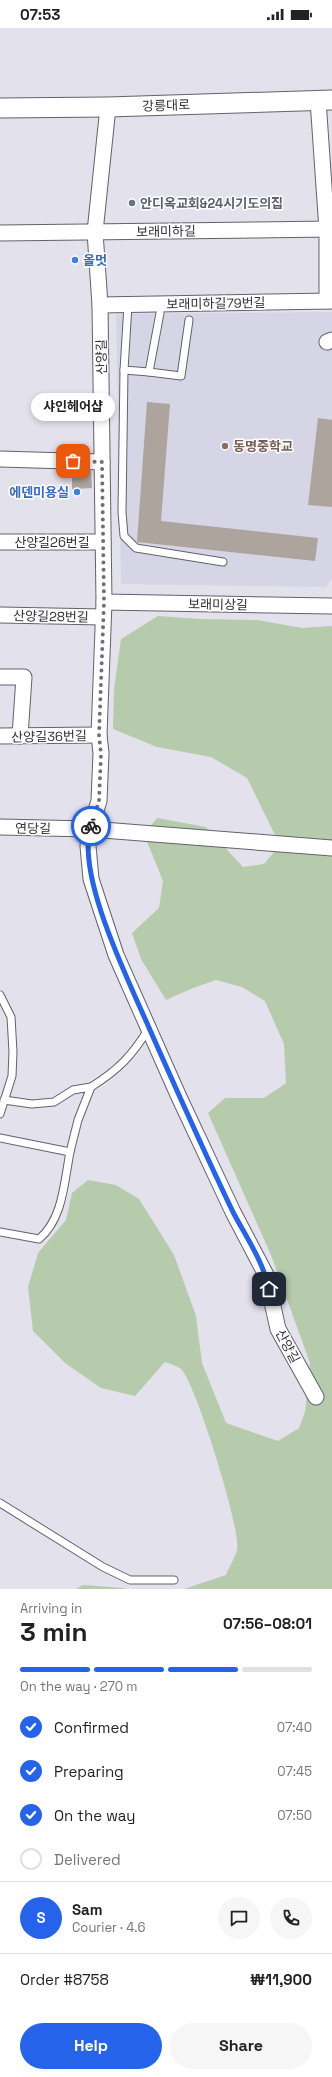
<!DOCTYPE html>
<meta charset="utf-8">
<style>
body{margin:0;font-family:"Space Grotesk","Noto Sans KR",sans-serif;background:#f6f6f6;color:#222;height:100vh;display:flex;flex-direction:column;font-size:15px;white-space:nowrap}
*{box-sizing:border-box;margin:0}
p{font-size:13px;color:#767676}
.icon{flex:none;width:22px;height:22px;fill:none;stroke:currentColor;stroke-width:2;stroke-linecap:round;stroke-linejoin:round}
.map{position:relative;height:1561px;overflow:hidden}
.panel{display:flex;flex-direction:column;background:#fff;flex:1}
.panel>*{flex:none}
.pin{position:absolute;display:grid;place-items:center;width:34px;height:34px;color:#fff;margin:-17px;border-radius:8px;box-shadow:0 2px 6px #0006}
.courier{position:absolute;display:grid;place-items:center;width:40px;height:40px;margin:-20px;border:3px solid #2563eb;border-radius:50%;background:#fff;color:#222;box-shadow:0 1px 5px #0007}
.bubble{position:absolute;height:28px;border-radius:14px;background:#fff;box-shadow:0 2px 6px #0003;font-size:13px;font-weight:700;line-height:28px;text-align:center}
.summary em{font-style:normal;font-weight:700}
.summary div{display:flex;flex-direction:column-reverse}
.summary{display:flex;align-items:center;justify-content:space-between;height:68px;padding:0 20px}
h1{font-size:26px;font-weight:700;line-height:30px}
.bar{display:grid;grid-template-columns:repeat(4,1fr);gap:6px 4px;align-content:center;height:48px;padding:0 20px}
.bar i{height:5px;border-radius:3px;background:#e0e0e0}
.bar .active{background:#2563eb}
.bar p{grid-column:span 4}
.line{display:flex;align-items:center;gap:10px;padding:0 20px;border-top:1px solid #e0e0e0}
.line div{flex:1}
.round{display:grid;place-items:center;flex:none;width:42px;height:42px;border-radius:21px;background:#f6f6f6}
ol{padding:0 20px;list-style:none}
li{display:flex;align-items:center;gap:12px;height:44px}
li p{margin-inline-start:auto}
li .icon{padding:4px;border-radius:50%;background:#2563eb;color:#fff;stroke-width:4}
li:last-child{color:#767676}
li i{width:22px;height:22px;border:2px solid #e0e0e0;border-radius:50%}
.primary-button{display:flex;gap:8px;margin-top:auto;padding:8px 20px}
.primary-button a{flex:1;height:46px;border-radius:24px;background:#2563eb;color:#fff;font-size:16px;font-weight:700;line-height:46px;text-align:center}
.primary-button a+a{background:#f6f6f6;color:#222}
.status{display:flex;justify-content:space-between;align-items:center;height:28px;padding:0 20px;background:#fff;direction:ltr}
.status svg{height:11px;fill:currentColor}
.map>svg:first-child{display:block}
.built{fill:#d6d5e6}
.green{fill:#b6cbab}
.building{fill:#aca49d}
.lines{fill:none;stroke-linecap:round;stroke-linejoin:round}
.service-casing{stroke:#62626b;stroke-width:9}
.minor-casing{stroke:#62626b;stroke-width:17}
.tertiary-casing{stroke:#62626b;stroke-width:21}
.service{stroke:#fff;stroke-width:7}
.minor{stroke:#fff;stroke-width:15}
.tertiary{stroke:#fff;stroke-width:19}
.done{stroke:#6f6f75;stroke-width:4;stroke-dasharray:0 7.2}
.route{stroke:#2563eb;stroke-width:5}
.worship-dot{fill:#6b7280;stroke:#fff;stroke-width:1.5}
.shop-dot{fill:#3f7fe0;stroke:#fff;stroke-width:1.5}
.education-dot{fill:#8d6e63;stroke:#fff;stroke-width:1.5}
.labels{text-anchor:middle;stroke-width:3;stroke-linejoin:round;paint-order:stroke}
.street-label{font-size:13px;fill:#313135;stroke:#fff}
.worship-label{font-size:13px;font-weight:bold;fill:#5b616d;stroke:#fff;text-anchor:start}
.shop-label{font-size:13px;font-weight:bold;fill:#366cbe;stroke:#fff;text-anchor:start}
.education-label{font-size:13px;font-weight:bold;fill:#785e54;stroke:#fff;text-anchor:start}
</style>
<div class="status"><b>07:53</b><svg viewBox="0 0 49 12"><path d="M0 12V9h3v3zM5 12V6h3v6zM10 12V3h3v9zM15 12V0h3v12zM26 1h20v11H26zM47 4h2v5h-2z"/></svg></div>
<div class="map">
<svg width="332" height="1561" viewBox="0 0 332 1561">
<rect width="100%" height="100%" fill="#e2e1ec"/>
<polygon class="built" points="332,284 332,550 326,559 121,556 116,286"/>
<g class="green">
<path d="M158,588L200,591L257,592L302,600L332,598V1561H184L226,1547C229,1539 235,1530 237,1522C242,1503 196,1358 182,1342C178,1338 170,1336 165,1334L135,1368L101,1360L65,1335L33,1303L28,1259L38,1225L66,1192L72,1165L88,1152L116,1157L139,1171L174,1227L196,1288L202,1335L226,1395L278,1413L299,1400L305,1384L310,1335L271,1227L208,1085L225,1070H264L286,1055L284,1016L265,973L242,959L216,952L193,960L166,972L141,931L132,905L159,880L163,853L144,806L157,790L206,799L243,839L264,836L280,817L247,750L211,729L157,719L113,701L114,661L121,611Z"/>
<polygon points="83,1557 123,1560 126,1561 76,1561"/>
</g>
<g class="building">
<polygon points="147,374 170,376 161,493 318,510 315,533 137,514"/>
<polygon points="318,390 332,392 332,479 308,477"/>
<polygon points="91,443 92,460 72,461 72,444"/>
</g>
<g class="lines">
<defs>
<g id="service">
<polyline points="128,277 124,342 149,344 160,285"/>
<polyline points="124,342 122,484 124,508 136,520 223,534"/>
<polyline points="149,344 181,348 189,292"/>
<polyline points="0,967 11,989 13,1024 12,1048 0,1086"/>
<path d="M91,1059C118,1042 132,1028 149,1000"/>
<polyline points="4,1072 32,1076 54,1074 73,1062 91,1059 78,1092 70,1124"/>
<path d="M0,1110L70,1124C64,1155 63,1191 39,1211L0,1204"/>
<polyline points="0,1475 103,1539 130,1552 174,1552"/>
</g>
<g id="minor">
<polyline points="318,72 327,202 327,273"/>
<polyline points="108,79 95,204 100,277 104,574 99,707 101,725 99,773 90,801 88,818 91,851 116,927 179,1069 233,1184 266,1247 278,1301 316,1369"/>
<polyline points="0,205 332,201"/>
<polyline points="100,277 332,273"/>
<polyline points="327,314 332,312"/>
<polyline points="0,431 102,434"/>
<polyline points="0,514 103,514"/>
<polyline points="104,574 332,578"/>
<polyline points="0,587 103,589"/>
<polyline points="0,649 24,649 20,708"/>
<polyline points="0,708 99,707"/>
<polyline points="0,799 90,801 332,820"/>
</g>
<polyline id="tertiary" points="0,80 108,79 332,72"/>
</defs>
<use href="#service" class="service-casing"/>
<use href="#minor" class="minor-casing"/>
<use href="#tertiary" class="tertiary-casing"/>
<use href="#service" class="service"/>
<use href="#minor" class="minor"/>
<use href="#tertiary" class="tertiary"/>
</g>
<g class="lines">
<polyline class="done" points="73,433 102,434 104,574 99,707 101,726 99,773 91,798"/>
<path class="route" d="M91,798C75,847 130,955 150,1002C177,1063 204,1124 233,1184C246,1209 263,1233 269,1261"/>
</g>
<circle class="worship-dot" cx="132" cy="175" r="4"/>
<g class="shop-dot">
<circle cx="75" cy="232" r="4"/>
<circle cx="77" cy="464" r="4"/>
</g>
<circle class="education-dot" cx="225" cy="418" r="4"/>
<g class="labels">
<g class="street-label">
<text transform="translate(166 77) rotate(-2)" y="5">강릉대로</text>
<text transform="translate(166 203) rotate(-1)" y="5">보래미하길</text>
<text transform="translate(216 275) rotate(-1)" y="5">보래미하길79번길</text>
<text transform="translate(101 329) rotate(-91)" y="5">산양길</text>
<text x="52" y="519">산양길26번길</text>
<text transform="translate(218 576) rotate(1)" y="5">보래미상길</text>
<text transform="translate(51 588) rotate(1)" y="5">산양길28번길</text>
<text transform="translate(49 708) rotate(-1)" y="5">산양길36번길</text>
<text transform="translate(33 800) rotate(1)" y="5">연당길</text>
<text transform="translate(288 1318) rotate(62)" y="5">산양길</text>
</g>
<g class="worship-label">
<text x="140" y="180">안디옥교회&amp;24시기도의집</text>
</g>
<g class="shop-label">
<text x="83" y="237">올멋</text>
<text x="69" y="469" text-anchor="end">에덴미용실</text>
</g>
<g class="education-label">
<text x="233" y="423">동명중학교</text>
</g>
</g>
</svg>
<div class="pin" style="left:73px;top:433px;background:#ea580c"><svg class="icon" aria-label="bag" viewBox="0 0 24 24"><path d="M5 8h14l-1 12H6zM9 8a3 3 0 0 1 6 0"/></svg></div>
<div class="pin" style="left:269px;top:1261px;background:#1f2937"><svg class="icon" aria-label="home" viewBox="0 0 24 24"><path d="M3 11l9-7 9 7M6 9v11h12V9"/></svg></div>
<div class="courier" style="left:91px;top:798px"><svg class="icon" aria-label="bike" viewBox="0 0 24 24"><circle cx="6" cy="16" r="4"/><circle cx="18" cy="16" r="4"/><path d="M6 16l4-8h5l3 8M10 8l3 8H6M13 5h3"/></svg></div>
<div class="bubble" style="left:31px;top:365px;width:84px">샤인헤어샵</div>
</div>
<section class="panel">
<div class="summary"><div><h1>3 min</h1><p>Arriving in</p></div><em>07:56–08:01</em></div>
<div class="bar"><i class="active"></i><i class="active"></i><i class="active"></i><i></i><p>On the way · 270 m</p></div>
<ol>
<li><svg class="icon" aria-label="check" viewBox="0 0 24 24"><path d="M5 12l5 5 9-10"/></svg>Confirmed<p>07:40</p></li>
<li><svg class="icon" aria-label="check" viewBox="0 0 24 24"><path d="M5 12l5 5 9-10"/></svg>Preparing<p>07:45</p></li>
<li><svg class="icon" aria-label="check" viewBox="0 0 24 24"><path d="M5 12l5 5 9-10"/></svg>On the way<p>07:50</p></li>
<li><i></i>Delivered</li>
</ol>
<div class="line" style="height:72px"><b class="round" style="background:#2563eb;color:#fff">S</b><div><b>Sam</b><p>Courier · 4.6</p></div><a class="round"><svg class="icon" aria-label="chat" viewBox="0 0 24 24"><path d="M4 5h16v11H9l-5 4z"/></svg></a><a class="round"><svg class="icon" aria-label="phone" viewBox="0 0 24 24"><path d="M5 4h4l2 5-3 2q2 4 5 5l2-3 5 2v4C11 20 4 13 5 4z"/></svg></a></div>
<div class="line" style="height:52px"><div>Order #8758</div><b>₩11,900</b></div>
<div class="primary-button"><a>Help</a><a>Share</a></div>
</section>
